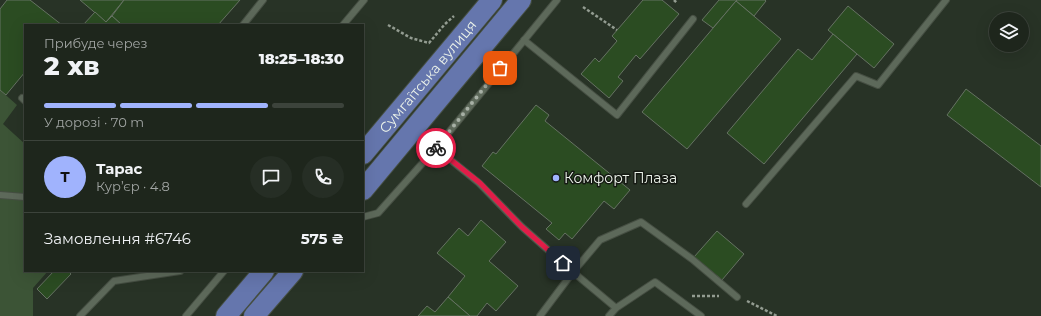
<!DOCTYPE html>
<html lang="uk">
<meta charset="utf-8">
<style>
body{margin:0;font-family:Montserrat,sans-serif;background:#262e25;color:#f1f3f6;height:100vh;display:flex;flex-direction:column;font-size:15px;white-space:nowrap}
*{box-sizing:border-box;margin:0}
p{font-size:13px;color:#a1a5a3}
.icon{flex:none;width:22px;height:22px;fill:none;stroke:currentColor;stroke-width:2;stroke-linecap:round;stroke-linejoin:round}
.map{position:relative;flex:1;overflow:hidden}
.details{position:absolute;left:24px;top:24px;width:340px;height:248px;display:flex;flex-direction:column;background:#1e261c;border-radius:0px;box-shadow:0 4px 16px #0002,0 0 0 1px #3c433b}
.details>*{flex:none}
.controls{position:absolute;left:989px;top:12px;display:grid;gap:8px}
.controls a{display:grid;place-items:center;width:40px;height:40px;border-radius:50%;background:#1e261c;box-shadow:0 4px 16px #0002,0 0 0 1px #3c433b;font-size:20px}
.pin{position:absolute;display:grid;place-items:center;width:34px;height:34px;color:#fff;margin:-17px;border-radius:8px;box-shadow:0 2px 6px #0006}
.courier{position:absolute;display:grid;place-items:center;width:40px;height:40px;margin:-20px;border:3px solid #e11d48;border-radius:50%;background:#fff;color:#222;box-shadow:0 1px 5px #0007}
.summary em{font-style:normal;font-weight:800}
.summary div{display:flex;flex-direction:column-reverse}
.summary{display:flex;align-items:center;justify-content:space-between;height:68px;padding:0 20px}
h1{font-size:26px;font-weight:800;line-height:30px}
.bar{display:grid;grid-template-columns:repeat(4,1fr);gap:6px 4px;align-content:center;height:48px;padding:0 20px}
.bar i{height:5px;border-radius:3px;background:#3c433b}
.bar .on{background:#a0b3fd}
.bar p{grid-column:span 4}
.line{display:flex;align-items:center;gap:10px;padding:0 20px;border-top:1px solid #3c433b}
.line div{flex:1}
.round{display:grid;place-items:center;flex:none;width:42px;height:42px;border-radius:21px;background:#262e25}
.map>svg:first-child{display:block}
.green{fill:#3c5436}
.building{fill:#2b4c22;stroke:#657262}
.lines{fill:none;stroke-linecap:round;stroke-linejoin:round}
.service-casing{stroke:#464f43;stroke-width:8}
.primary-casing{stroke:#464f43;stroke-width:22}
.path{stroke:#939c91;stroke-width:2.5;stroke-dasharray:3 2;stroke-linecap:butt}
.service{stroke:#5d695a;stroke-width:6}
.primary{stroke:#6576ad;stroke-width:20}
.done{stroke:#a7b0a5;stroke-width:4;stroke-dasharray:0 7.2}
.route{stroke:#e11d48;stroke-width:5}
.poi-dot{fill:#a0b3fd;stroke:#151913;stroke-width:1.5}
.labels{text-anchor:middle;stroke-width:3;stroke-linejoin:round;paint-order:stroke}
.street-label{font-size:14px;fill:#ecf3ea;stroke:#151913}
.poi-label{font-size:14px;fill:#ecf3ea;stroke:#151913;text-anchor:start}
</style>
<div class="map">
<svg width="1041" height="316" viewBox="0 0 1041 316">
<rect width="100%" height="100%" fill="#283326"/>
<polygon class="green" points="0,90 17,105 3,124 25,144 25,271 48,271 33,288 33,316 0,316"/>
<g class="building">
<polygon points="7,0 30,0 62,25 25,25 25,72 6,95 0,90 0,9"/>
<polygon points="80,0 124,0 106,22"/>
<polygon points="124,0 240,0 218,25 122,25 112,16"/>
<polygon points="643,0 662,0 679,14 640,59 636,55 618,77 623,81 609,98 581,74 595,58 599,62 617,41 612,36"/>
<polygon points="719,0 737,0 713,28 702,20"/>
<polygon points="737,0 765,0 766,1 754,16 736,1"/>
<polygon points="736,1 781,39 687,149 642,112"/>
<polygon points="848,6 894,44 874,68 828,30"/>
<polygon points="95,12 106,22 112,16 122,25 83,25"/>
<polygon points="833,34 857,54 764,164 727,133 798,49 812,60"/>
<polygon points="966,89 1041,146 1041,187 947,115"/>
<polygon points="536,105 549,115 545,121 630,190 614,209 604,201 572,239 565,233 559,240 546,229 552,223 482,166 493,152 496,154"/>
<polygon points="481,220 506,242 489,261 518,286 496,311 487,303 477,316 470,316 448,297 465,276 437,253 459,228 468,236"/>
<polygon points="717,231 744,254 722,280 694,257"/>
<polygon points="54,271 68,271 71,274 47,299 37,289"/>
<polygon points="448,297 470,316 418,316 427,306 435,312"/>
</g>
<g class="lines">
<defs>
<g id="service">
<polyline points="243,25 263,0"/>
<polyline points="343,25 364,0"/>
<polyline points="524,40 617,115 693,19"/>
<polyline points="22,98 25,101"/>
<polyline points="436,148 479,183 522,227 573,272 616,308 609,316"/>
<polyline points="0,195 25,197"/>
<polyline points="746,204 856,76 878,85 946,0"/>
<polyline points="363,217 378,213 436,148 557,0"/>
<polyline points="616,308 655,282 701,316"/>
<polyline points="80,316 114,281 180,271"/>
<polyline points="186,316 224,271"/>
<polyline points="540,316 573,272 600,240 641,222 692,259 737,297"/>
</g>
<g id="primary">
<path id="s1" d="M363,154L492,0"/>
<polyline points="363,190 521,0"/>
<polyline points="226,316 264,271"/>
<polyline points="254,316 293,271"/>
</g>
</defs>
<use href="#service" class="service-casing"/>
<use href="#primary" class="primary-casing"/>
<g class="path">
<polyline points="674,0 677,3"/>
<polyline points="583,7 617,30"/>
<polyline points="388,25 411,38 429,43 445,24 454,16"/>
<polyline points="692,296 719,296"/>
<polyline points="747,301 777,316"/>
</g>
<use href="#service" class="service"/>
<use href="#primary" class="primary"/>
</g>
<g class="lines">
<polyline class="done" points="436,148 500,68"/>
<polyline class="route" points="436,148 480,183 522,227 563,263"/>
</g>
<circle class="poi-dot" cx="556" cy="178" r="4"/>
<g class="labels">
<g class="street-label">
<text dy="5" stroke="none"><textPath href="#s1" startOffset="101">Сумгаїтська вулиця</textPath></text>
</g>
<g class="poi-label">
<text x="564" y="183">Комфорт Плаза</text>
</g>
</g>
</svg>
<div class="controls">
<a><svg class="icon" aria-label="layers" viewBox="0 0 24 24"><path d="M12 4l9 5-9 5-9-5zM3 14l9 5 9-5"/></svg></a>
</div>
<div class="pin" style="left:500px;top:68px;background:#ea580c"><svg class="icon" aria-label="bag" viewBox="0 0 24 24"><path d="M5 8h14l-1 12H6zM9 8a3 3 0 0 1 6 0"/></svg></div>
<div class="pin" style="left:563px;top:263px;background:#1f2937"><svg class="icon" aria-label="home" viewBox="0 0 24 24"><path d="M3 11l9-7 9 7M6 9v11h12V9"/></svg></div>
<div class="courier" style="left:436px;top:148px"><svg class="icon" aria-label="bike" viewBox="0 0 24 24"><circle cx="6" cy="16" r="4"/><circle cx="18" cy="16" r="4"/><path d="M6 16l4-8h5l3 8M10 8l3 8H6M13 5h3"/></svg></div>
<section class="details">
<div class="summary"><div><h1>2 хв</h1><p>Прибуде через</p></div><em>18:25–18:30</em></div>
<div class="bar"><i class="on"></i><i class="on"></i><i class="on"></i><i></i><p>У дорозі · 70 m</p></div>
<div class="line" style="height:72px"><b class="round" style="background:#a0b3fd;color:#111">Т</b><div><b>Тарас</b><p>Кур’єр · 4.8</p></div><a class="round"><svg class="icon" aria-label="chat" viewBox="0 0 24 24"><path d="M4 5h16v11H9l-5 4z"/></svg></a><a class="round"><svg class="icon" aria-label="phone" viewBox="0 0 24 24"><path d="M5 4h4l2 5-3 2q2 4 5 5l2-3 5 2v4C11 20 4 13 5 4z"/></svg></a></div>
<div class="line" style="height:52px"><div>Замовлення #6746</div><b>575 ₴</b></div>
</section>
</div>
